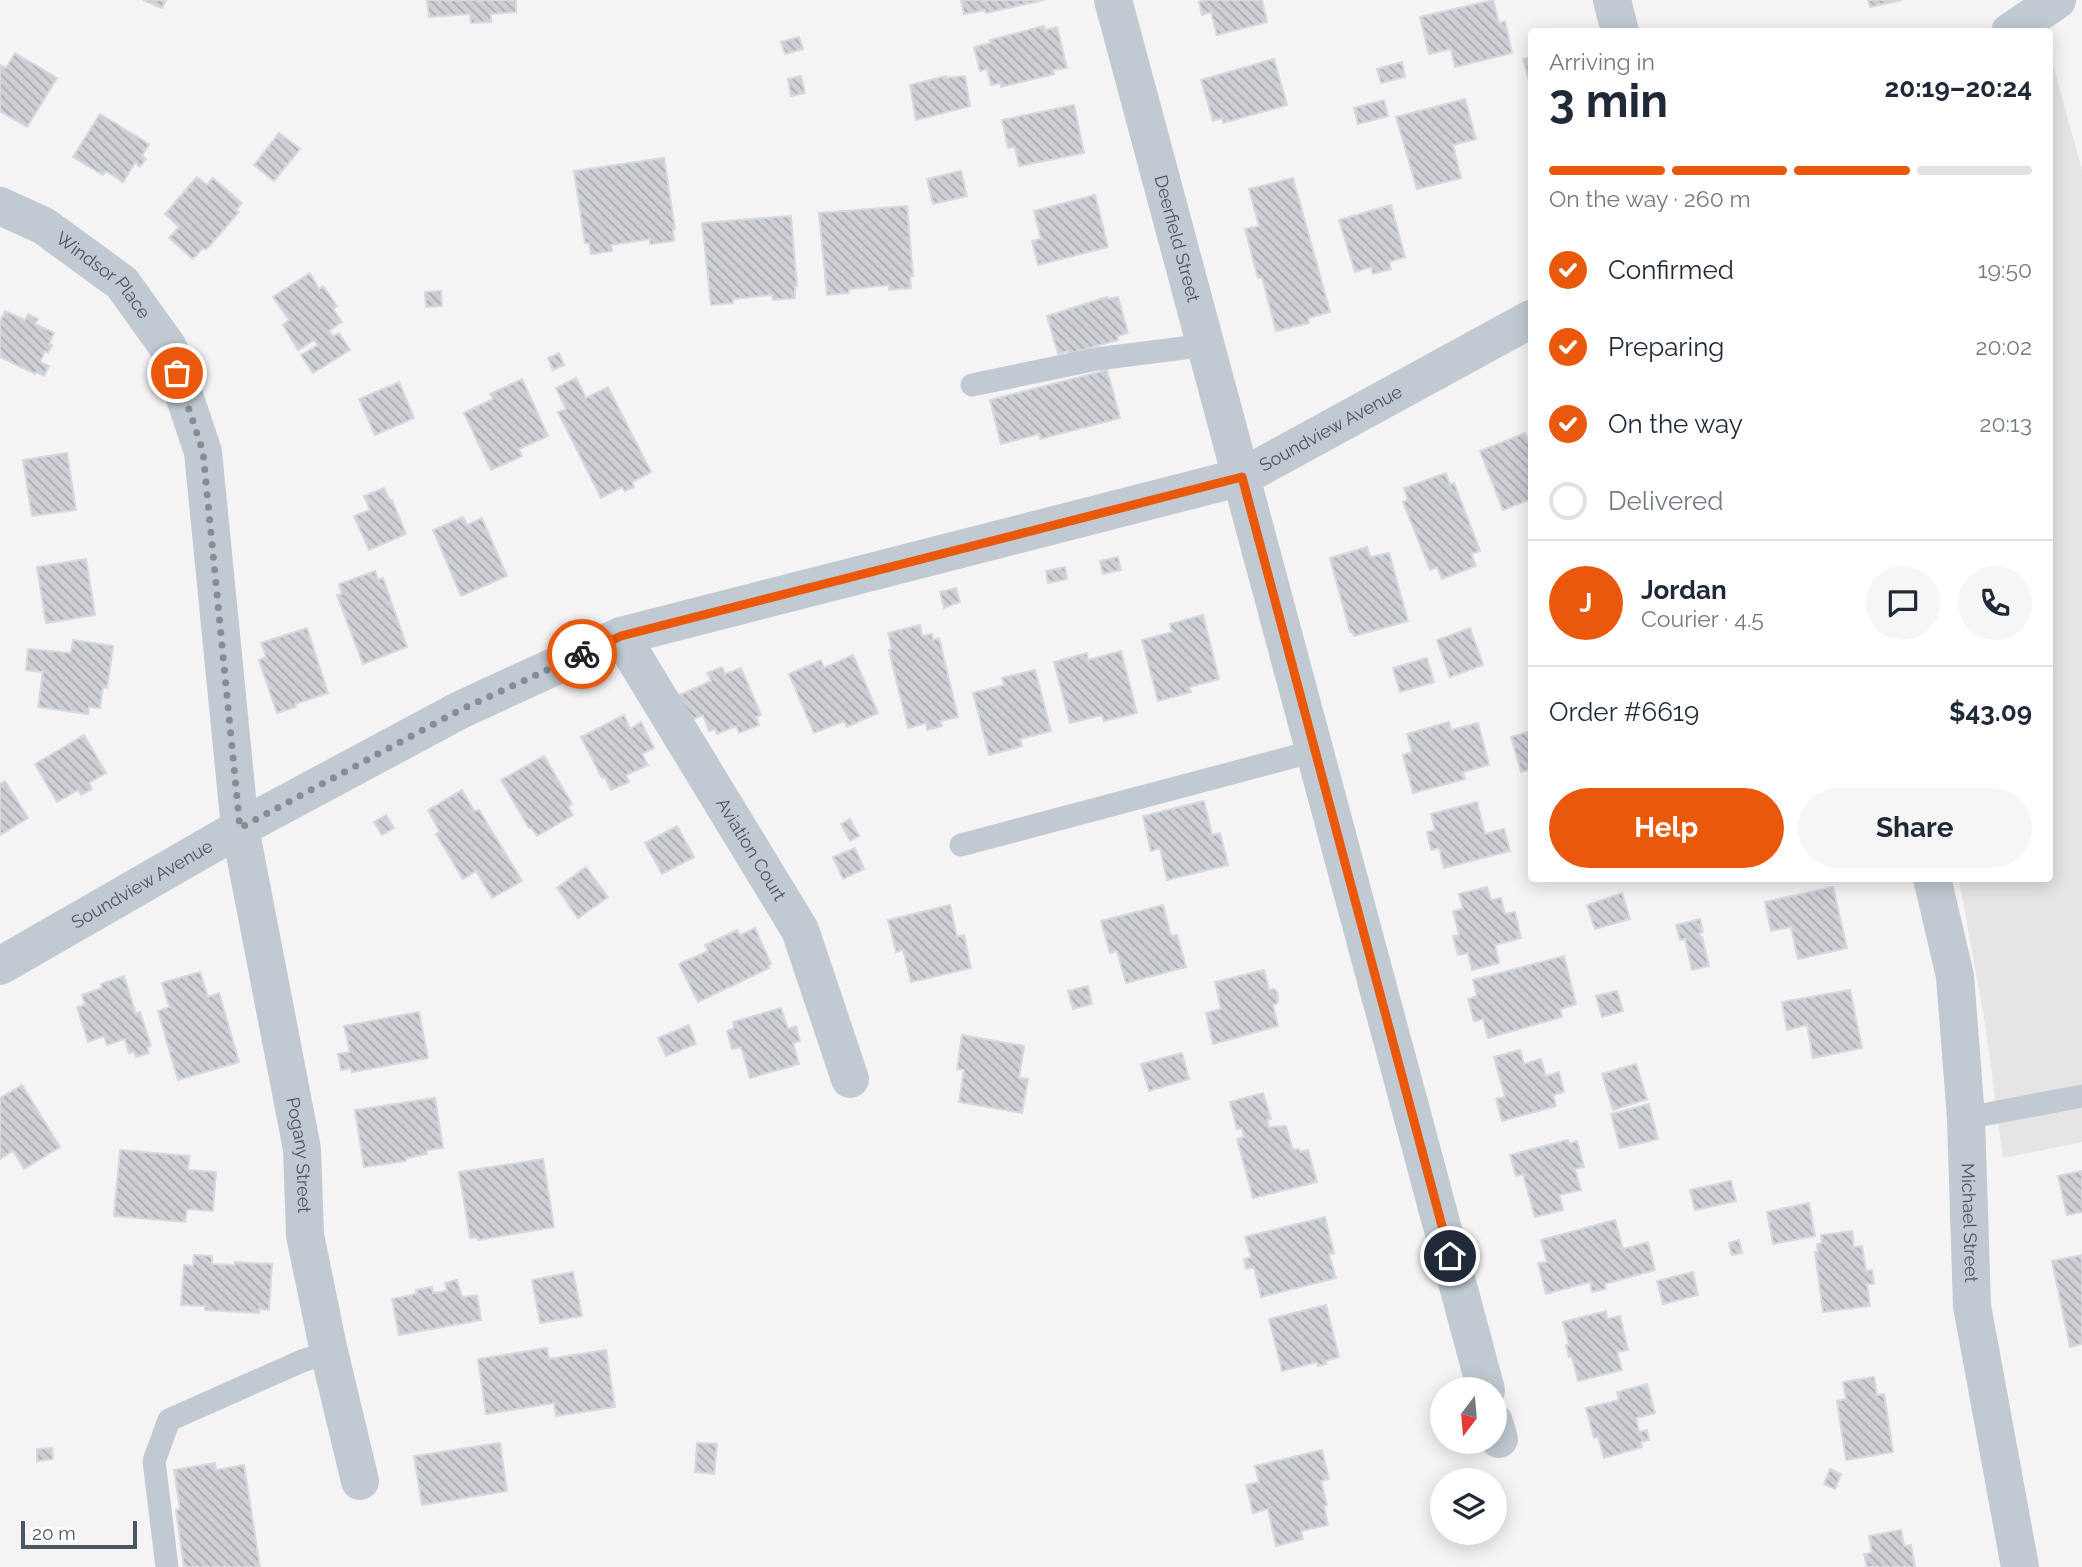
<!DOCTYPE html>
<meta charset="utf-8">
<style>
body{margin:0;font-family:Raleway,sans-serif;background:#f6f6f7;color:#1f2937;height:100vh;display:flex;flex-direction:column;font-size:26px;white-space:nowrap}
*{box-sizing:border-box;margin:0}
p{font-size:23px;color:#747a83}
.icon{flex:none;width:38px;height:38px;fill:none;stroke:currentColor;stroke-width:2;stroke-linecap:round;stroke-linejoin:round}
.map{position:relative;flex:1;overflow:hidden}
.panel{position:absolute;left:1528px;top:28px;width:525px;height:854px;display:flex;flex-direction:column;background:#fff;border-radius:7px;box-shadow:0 4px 18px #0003}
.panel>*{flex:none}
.needle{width:46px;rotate:196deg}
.tools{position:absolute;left:1430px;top:1377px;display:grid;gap:14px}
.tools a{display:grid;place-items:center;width:77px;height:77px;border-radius:50%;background:#fff;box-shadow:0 4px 18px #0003;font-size:35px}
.scale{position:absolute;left:21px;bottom:18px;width:116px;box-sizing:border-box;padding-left:7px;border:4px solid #4a5661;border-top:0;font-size:19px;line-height:24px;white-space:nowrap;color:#4a5661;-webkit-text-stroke:5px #fff;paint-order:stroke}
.pin{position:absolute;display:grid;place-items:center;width:60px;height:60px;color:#fff;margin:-30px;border:4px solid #fff;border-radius:50%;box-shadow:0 2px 7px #0007}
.courier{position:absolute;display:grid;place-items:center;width:70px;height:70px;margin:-35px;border:5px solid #ea580c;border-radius:50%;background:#fff;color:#222;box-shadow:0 2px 9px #0007}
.head em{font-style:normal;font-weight:700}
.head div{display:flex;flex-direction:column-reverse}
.head{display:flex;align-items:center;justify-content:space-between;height:119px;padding:0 21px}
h1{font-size:46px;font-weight:700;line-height:52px}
.bar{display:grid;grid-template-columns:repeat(4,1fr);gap:10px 7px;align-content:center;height:84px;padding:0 21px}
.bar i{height:9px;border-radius:5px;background:#e0e1e3}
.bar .current{background:#ea580c}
.bar p{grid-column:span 4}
.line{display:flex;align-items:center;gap:18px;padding:0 21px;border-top:2px solid #e0e1e3}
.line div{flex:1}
.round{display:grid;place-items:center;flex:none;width:74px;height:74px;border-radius:37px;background:#f6f6f7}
ol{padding:0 21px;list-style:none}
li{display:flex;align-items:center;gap:21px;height:77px}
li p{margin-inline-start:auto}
li .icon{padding:7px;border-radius:50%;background:#ea580c;color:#fff;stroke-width:4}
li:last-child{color:#747a83}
li i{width:38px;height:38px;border:4px solid #e0e1e3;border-radius:50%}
.action{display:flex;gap:14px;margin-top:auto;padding:14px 21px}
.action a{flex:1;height:80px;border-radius:42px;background:#ea580c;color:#fff;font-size:28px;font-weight:700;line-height:80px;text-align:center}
.action a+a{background:#f6f6f7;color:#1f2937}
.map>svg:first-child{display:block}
.education{fill:#e6e4e5}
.building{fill:url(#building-back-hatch);stroke:#d7d9de;stroke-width:2}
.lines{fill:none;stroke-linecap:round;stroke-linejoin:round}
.lane{stroke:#c1cad2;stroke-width:23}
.street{stroke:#c1cad2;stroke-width:38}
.done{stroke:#868d94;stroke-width:7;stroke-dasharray:0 12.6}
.route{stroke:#ea580c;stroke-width:9}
.labels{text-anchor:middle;stroke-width:7;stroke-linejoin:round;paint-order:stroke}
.street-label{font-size:18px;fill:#4a5661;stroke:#fff}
</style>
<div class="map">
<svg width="2082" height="1567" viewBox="0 0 2082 1567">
<defs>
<pattern id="building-back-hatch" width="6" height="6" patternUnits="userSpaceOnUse" patternTransform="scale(1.75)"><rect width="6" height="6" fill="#cdcfd5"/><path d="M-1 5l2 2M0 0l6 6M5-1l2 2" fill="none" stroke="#a8abb0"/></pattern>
</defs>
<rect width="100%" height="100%" fill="#f5f3f3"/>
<polygon class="education" points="2049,50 2082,170 2082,1142 2003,1158 1985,1023 1959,879 2049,878"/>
<g class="building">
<polygon points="143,0 166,0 162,8"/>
<polygon points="427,0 516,0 516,12 491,14 491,22 471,23 470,14 429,17"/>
<polygon points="961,0 1044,0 986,13 985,10 964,14"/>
<polygon points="1206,0 1262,0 1267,22 1217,35 1211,12 1202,15 1199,2"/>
<polygon points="1493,0 1499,23 1505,21 1512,53 1455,67 1451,49 1429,54 1420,17"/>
<polygon points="1868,0 1902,0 1870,7"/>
<polygon points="1044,26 1045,30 1057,27 1067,68 1053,70 1054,74 1001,87 1001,83 991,85 987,69 980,71 974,47 991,43 990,40"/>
<polygon points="799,37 803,49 785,54 781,42"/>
<polygon points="15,53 57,78 27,127 0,111 0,65 6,68"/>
<polygon points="1531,57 1531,85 1530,85 1523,59"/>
<polygon points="1274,59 1287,105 1223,123 1222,118 1213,121 1201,80"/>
<polygon points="1402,62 1405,77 1381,83 1377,69"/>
<polygon points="801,76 805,93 791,96 788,79"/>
<polygon points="946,76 946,78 965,76 970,106 916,120 910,85"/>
<polygon points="1465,99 1476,139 1453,145 1461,178 1417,189 1396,117"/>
<polygon points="1384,100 1388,116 1358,124 1354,108"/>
<polygon points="1074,105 1084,153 1019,166 1015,147 1008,148 1002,120"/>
<polygon points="100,114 149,144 142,156 146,159 140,167 135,163 123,182 106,171 103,175 73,157"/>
<polygon points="279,133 300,149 274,181 254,165"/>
<polygon points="664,158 675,229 673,229 674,241 650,244 650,239 611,245 612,251 591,254 589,243 585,243 574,171"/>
<polygon points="961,171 967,196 933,204 927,179"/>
<polygon points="197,177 207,185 213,178 242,203 236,210 239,212 206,250 203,248 193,259 169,238 179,227 165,214"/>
<polygon points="1293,178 1330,312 1308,318 1309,323 1276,331 1262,277 1258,278 1245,229 1259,226 1249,189"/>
<polygon points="1095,195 1108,247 1038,265 1032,241 1041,239 1034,211"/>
<polygon points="1391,205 1405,257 1389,262 1391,269 1373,274 1371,267 1355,272 1339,220"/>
<polygon points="907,206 913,276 910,276 911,288 889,290 889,285 849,289 849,293 827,295 819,213"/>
<polygon points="791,216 797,286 795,286 795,298 773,300 772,295 733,299 733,303 711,305 702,223"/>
<polygon points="310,273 319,289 323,286 337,306 333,309 342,322 329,331 333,336 339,333 350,350 313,373 301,355 318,345 314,340 298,350 283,325 289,320 273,297"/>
<polygon points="441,291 442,306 426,307 425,292"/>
<polygon points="1107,297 1108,299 1118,297 1128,333 1117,336 1118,340 1068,354 1068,351 1058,354 1047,316"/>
<polygon points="5,311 25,320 28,314 38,319 35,324 54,333 49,344 52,345 48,353 45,351 40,362 49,366 44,376 36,372 35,374 0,357 0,322"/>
<polygon points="559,353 564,365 553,370 548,358"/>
<polygon points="1107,370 1120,418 1040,439 1039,434 1001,444 990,400"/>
<polygon points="576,378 586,398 608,387 651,472 632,482 634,487 625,491 622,487 601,498 558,412 566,409 556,388"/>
<polygon points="522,379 548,436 519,449 522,456 491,470 464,413 493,399 490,394"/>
<polygon points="399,382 414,418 375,435 359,399"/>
<polygon points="1525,433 1531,447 1531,499 1503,510 1480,451"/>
<polygon points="67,453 76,510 32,516 23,460"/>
<polygon points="1446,473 1450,485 1454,483 1480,551 1471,554 1476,566 1442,579 1437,567 1430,570 1403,502 1408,500 1404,488"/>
<polygon points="384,488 390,501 392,500 406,534 369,550 354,516 370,510 364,496"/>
<polygon points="463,517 467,525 482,518 507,576 461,596 433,530"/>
<polygon points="1367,547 1370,557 1389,553 1408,621 1354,636 1352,631 1350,632 1330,558"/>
<polygon points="1118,557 1121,570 1103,574 1100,561"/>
<polygon points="86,559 95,615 46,623 37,567"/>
<polygon points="1065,567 1067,579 1048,583 1046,571"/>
<polygon points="375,571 378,580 383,578 407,647 363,664 337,595 342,594 339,584"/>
<polygon points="956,588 960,602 944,608 940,592"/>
<polygon points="1203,615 1219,679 1189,687 1191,692 1158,701 1142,640 1172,632 1170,624"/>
<polygon points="920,625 922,636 932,634 933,640 939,638 958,717 940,721 942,726 927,730 926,723 908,728 889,650 892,649 888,633"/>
<polygon points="307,628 328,693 295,704 296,707 277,713 259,660 266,657 261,643"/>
<polygon points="1470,628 1483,665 1450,677 1437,640"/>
<polygon points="73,640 113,646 107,688 103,687 100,708 89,707 88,714 38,707 43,672 26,670 28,649 71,653"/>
<polygon points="1121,651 1137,713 1104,721 1102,715 1070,723 1054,662 1087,653 1088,660"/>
<polygon points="853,655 878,713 847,727 844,721 814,733 789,674 821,660 824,668"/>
<polygon points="1427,658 1434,682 1400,692 1393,668"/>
<polygon points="722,667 725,674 741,668 761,715 756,717 759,725 739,733 736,726 717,734 715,728 709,731 703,715 689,721 677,696 711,681 707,673"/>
<polygon points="1035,670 1051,731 1020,739 1022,746 989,755 973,693 1004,685 1002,678"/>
<polygon points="624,715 630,729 641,722 654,748 642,754 648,765 626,775 629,782 611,790 605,777 602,778 581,737"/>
<polygon points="1449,722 1451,730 1478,723 1489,765 1463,772 1465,779 1413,793 1403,755 1412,752 1407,734"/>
<polygon points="1531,731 1531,769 1521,772 1511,737"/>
<polygon points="84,735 106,773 89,783 92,789 81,795 78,790 57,802 35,764"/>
<polygon points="544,756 572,804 568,807 573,815 537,836 531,827 529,828 501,780"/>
<polygon points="5,781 28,818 0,835 0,784"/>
<polygon points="462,790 474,811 479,810 522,881 492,898 476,871 463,879 436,834 440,832 428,810"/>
<polygon points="1204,801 1212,835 1220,833 1228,865 1167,880 1160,848 1151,851 1143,816"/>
<polygon points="1477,802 1485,834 1504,829 1510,851 1444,868 1439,848 1431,850 1427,832 1435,830 1431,814"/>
<polygon points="386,815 394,828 382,835 374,822"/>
<polygon points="850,819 859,836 850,841 841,824"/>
<polygon points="677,826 694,857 662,874 645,843"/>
<polygon points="855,848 864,869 843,879 833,857"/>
<polygon points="586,867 608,897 578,918 557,888"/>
<polygon points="1487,887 1491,900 1501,898 1505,914 1515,912 1521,938 1495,945 1499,963 1472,970 1468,953 1458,955 1453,936 1459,935 1453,911 1463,909 1459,894"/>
<polygon points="1833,887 1847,948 1798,959 1791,927 1771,931 1765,902"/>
<polygon points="1622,893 1630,919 1595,929 1587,905"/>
<polygon points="950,905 957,937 964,935 971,968 911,982 903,950 896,952 888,920"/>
<polygon points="1163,905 1171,936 1177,935 1186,967 1126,983 1117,951 1110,953 1101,921"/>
<polygon points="1700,919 1703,932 1698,934 1702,937 1709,966 1692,970 1685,939 1680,940 1676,925"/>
<polygon points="755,928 771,964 768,966 769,968 698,1002 679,964 708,951 705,945 737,930 740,935"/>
<polygon points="1564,956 1576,1004 1560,1009 1562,1017 1488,1038 1483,1019 1474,1021 1468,999 1477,996 1473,980"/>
<polygon points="1264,970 1269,990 1274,989 1277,992 1278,1000 1277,1003 1273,1005 1278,1026 1213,1044 1206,1013 1221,1009 1215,982"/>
<polygon points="200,972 208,997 219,993 239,1062 178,1080 158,1011 169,1007 162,983"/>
<polygon points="124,976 136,1014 140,1012 151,1046 147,1047 149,1053 136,1057 134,1052 129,1053 125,1039 107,1045 104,1036 88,1042 77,1007 85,1005 82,995 102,988 101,984"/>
<polygon points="1088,986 1092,1004 1073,1009 1068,991"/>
<polygon points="1850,990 1862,1048 1813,1058 1807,1025 1787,1030 1782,1002"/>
<polygon points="1617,991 1623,1011 1602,1017 1596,996"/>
<polygon points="781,1008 788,1029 796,1026 800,1041 793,1043 799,1064 750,1078 741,1047 732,1049 727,1031 734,1028 733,1022"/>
<polygon points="419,1012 428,1058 352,1072 351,1068 341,1070 338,1054 350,1052 344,1026"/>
<polygon points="689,1025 696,1044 666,1056 658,1038"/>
<polygon points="962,1035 1024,1046 1019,1078 1028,1079 1022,1113 959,1102 964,1070 957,1069"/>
<polygon points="1520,1050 1524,1064 1541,1059 1546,1076 1559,1072 1564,1092 1553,1095 1556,1106 1502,1121 1496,1099 1505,1097 1494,1057"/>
<polygon points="1182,1053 1189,1079 1149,1091 1141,1064"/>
<polygon points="1636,1064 1647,1099 1613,1110 1602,1074"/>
<polygon points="22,1085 60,1147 24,1169 13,1151 0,1159 0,1098"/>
<polygon points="1263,1093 1271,1119 1267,1120 1269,1127 1286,1126 1293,1150 1299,1149 1300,1152 1308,1150 1317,1182 1253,1198 1237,1139 1244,1137 1242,1128 1237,1129 1230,1102"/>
<polygon points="435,1098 443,1148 427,1150 427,1154 406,1158 406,1161 364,1167 355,1110"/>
<polygon points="1649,1104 1658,1139 1620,1148 1611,1114"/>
<polygon points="1568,1140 1569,1144 1577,1141 1584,1167 1575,1169 1581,1190 1559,1195 1563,1210 1535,1217 1523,1174 1516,1176 1510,1155"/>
<polygon points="120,1150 189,1156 188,1170 216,1172 213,1211 187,1209 185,1222 114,1216"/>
<polygon points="543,1159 554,1227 478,1240 478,1237 470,1238 459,1172"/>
<polygon points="2082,1171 2082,1212 2067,1215 2058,1176"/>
<polygon points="1731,1181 1736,1201 1695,1210 1690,1190"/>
<polygon points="1809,1203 1815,1236 1773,1244 1767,1212"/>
<polygon points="1325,1217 1334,1253 1329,1254 1336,1278 1261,1297 1254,1267 1246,1269 1244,1259 1251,1257 1245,1237"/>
<polygon points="1615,1220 1623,1249 1648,1242 1655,1270 1605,1284 1606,1289 1592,1292 1590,1282 1546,1294 1538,1263 1547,1262 1541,1240"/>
<polygon points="1852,1231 1854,1247 1862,1246 1866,1271 1872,1270 1874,1284 1867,1284 1870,1306 1823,1312 1815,1252 1818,1252 1817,1244 1822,1243 1821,1235"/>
<polygon points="1739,1240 1742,1253 1732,1255 1729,1243"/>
<polygon points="194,1255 212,1256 212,1264 235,1265 235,1262 272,1264 269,1310 259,1309 259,1313 205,1310 205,1306 181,1305 184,1265 193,1266"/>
<polygon points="2082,1255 2082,1344 2070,1347 2052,1261"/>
<polygon points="573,1272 582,1316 540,1323 532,1280"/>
<polygon points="1693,1272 1698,1295 1663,1304 1657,1281"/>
<polygon points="457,1280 462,1297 477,1295 481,1320 399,1335 392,1299 416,1294 416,1290 432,1287 433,1293 447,1291 445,1283"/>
<polygon points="1326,1305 1339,1357 1326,1361 1326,1364 1318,1366 1317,1362 1282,1371 1269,1319"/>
<polygon points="1606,1311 1607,1319 1620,1316 1628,1350 1617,1352 1622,1370 1578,1381 1572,1357 1569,1357 1566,1345 1569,1345 1563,1322"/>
<polygon points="547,1348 549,1359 606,1350 615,1407 556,1416 554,1403 486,1414 478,1359"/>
<polygon points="1874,1377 1877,1395 1884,1394 1893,1452 1846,1460 1837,1401 1846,1399 1843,1382"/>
<polygon points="1647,1384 1655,1413 1636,1418 1639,1432 1647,1430 1649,1440 1641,1442 1642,1447 1604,1458 1598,1437 1594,1438 1586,1408 1619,1400 1617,1392"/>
<polygon points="500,1443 507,1491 422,1505 414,1456"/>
<polygon points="697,1443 717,1444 714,1474 695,1472"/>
<polygon points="52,1448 53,1459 37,1461 37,1449"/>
<polygon points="1322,1450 1329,1479 1321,1481 1327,1505 1324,1506 1328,1525 1301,1531 1303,1539 1276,1546 1268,1509 1253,1513 1246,1485 1259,1482 1255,1466"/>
<polygon points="215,1463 216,1470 244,1465 260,1567 184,1567 176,1510 180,1509 174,1470"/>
<polygon points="1830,1469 1841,1474 1835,1489 1824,1484"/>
<polygon points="1901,1530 1904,1546 1911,1545 1915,1567 1867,1567 1864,1554 1872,1553 1869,1536"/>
</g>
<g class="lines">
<g class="lane">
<polyline points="972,385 1097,359 1207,345"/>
<polyline points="961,845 1315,751"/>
<polyline points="1966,1118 2082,1096"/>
<polyline points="167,1567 154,1461 169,1420 302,1361 329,1352"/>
</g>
<g class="street">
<path id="s1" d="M1113,0L1486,1390"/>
<polyline points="1612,0 1620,32"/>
<polyline points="2010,32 2057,0"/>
<path id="s2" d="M0,206L44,226L122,283L168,347L203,452L240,828L302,1149L305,1235L329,1352L360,1481"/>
<path id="s3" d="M621,636L800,930L850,1079"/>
<path id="s4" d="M1932,878L1955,976L1966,1118L1972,1306L2020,1567"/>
<path id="s5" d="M0,966L240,828L460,710L621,636L1242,477L1531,319"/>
<polyline points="1494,1422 1499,1439"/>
</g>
</g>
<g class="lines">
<polyline class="done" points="177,373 203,452 240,828 460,710 582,654"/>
<polyline class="route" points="582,654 621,636 1242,477 1450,1256"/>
</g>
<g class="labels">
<g class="street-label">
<text dy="6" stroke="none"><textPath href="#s1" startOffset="247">Deerfield Street</textPath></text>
<text dy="6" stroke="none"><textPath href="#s2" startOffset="126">Windsor Place</textPath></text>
<text dy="6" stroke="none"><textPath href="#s5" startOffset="1446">Soundview Avenue</textPath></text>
<text dy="6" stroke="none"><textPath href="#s3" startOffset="250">Aviation Court</textPath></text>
<text dy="6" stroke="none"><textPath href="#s5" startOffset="164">Soundview Avenue</textPath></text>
<text dy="6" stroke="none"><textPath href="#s2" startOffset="1045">Pogany Street</textPath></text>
<text dy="6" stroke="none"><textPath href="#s4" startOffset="348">Michael Street</textPath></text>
</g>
</g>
</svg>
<div class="tools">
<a><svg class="needle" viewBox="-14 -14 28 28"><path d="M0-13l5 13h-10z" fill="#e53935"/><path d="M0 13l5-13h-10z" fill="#747a83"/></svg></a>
<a><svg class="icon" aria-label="layers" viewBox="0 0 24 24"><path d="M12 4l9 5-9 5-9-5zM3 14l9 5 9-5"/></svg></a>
</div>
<div class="scale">20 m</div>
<div class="pin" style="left:177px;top:373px;background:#ea580c"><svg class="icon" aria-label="bag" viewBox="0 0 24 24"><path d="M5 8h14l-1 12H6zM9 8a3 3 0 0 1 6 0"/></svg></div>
<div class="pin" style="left:1450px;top:1256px;background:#1f2937"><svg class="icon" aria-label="home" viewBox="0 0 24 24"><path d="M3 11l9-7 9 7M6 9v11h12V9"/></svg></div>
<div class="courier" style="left:582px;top:654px"><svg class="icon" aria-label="bike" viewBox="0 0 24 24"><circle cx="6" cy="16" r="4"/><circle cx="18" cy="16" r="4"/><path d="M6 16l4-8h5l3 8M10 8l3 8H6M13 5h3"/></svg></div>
<section class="panel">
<div class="head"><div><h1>3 min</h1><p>Arriving in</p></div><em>20:19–20:24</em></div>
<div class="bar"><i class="current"></i><i class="current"></i><i class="current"></i><i></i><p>On the way · 260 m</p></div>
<ol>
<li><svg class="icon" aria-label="check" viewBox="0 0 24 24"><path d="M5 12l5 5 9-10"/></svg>Confirmed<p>19:50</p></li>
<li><svg class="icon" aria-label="check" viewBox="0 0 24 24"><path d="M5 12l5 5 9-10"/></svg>Preparing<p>20:02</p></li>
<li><svg class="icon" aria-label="check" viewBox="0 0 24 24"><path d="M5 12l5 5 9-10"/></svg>On the way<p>20:13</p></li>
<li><i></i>Delivered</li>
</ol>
<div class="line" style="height:126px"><b class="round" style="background:#ea580c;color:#fff">J</b><div><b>Jordan</b><p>Courier · 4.5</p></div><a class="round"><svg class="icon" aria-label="chat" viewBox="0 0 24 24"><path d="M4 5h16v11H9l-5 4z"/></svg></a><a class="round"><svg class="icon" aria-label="phone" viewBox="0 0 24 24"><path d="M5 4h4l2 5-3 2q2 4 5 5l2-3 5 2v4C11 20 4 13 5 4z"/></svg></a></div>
<div class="line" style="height:91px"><div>Order #6619</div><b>$43.09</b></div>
<div class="action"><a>Help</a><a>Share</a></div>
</section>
</div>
